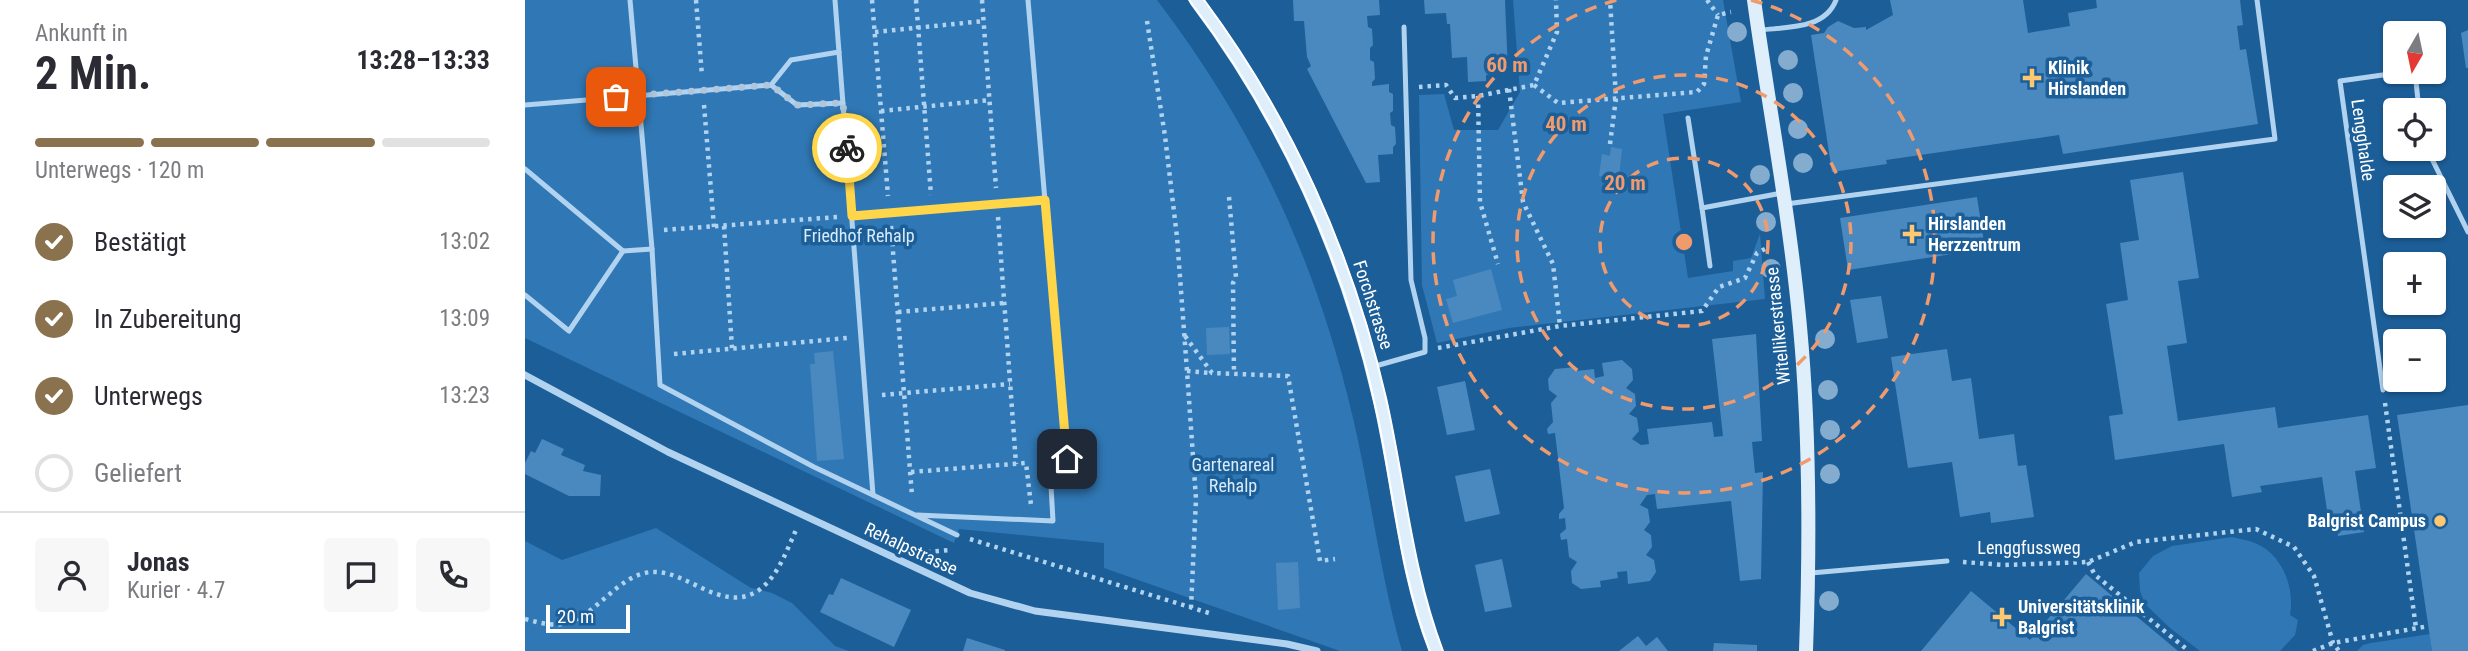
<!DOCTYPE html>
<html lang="de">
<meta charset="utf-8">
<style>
body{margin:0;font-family:"Roboto Condensed",sans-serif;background:#f7f7f7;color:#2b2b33;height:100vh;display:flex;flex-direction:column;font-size:26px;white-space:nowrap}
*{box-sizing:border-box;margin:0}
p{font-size:23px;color:#7c7c81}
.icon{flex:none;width:38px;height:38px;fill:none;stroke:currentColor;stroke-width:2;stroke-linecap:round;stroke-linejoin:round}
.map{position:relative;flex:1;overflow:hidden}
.side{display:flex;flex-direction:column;background:#fff;width:525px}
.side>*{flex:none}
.needle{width:46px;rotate:189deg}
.controls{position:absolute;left:1858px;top:21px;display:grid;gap:14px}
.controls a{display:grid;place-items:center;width:63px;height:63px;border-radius:7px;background:#fff;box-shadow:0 2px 5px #0004;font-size:35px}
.scale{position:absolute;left:21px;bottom:18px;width:84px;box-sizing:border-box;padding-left:7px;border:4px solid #fff;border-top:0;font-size:19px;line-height:24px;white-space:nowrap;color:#fff;-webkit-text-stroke:5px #1c5e98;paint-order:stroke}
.pin{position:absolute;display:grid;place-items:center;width:60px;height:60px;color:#fff;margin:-30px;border-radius:14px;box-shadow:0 4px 10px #0006}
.courier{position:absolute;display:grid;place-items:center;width:70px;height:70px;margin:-35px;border:5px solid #ffd54a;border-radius:50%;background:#fff;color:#222;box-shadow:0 2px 9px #0007}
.head em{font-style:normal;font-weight:700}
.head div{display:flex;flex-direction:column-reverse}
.head{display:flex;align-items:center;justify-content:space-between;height:119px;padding:0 35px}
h1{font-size:46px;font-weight:700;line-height:52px}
.bar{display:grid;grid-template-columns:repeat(4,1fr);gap:10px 7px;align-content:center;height:84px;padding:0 35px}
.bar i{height:9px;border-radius:5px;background:#e1e1e2}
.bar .on{background:#8a724e}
.bar p{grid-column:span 4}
.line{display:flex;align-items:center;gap:18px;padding:0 35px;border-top:2px solid #e1e1e2}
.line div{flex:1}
.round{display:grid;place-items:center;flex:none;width:74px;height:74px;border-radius:7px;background:#f7f7f7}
ol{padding:0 35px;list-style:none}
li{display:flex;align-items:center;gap:21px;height:77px}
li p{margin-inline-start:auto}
li .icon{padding:7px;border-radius:50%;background:#8a724e;color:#fff;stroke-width:4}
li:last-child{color:#7c7c81}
li i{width:38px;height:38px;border:4px solid #e1e1e2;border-radius:50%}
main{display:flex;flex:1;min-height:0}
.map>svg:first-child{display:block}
.green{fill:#3078b5}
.building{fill:#4989c0}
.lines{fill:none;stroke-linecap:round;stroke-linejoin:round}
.path{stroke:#b1d3f0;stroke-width:4.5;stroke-dasharray:3.5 5;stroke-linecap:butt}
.lane{stroke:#b1d3f0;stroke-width:5}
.street{stroke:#b1d3f0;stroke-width:7}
.secondary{stroke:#deeefb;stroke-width:14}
.tram{stroke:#fff;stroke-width:2}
.tree{fill:#83acce}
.done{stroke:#b0c7db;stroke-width:7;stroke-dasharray:0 12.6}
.route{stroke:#ffd54a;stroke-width:9}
.ring{fill:none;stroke:#f19b6d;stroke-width:3.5;stroke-dasharray:12 9}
.poi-dot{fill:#ffc870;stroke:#1c5e98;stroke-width:2.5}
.labels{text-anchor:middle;stroke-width:7;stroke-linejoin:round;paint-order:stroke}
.poi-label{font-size:18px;font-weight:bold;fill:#fff;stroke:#1c5e98;text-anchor:start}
.street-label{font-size:18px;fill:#fff;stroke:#1c5e98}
.park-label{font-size:18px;fill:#d8ebfb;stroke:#1c5e98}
.centre{fill:#f19b6d;stroke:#1c5e98;stroke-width:3.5}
.ring-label{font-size:21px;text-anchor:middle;font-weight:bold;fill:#f19b6d;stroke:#1c5e98;stroke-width:7;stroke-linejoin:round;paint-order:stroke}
</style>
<main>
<section class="side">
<div class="head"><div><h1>2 Min.</h1><p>Ankunft in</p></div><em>13:28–13:33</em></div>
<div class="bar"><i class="on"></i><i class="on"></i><i class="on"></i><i></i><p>Unterwegs · 120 m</p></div>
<ol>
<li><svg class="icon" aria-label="check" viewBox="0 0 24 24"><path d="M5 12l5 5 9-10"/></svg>Bestätigt<p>13:02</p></li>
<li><svg class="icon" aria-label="check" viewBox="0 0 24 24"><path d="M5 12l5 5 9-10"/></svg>In Zubereitung<p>13:09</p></li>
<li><svg class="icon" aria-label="check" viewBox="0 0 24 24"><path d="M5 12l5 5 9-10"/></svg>Unterwegs<p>13:23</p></li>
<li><i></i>Geliefert</li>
</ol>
<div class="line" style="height:126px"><a class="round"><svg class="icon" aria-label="person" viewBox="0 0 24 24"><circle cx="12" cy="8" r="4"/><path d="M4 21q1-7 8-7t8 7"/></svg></a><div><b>Jonas</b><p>Kurier · 4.7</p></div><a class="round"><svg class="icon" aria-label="chat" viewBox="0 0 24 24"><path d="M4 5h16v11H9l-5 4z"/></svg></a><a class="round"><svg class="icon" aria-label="phone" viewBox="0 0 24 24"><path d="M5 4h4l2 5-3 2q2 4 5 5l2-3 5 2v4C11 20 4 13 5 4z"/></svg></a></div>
</section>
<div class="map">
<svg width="1943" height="651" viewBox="0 0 1943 651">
<rect width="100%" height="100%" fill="#1c5e98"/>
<g class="green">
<path d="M0,0H632C730,129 791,260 828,418C846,495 855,575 877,651H815L579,568V543L434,529L429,543L0,338Z"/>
<polygon points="988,0 1198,0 1216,102 1138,114 1163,278 1208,271 1208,261 1226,258 1235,234 1240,299 984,328 912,343 897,285 894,95 919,94 929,130 973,130 995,92"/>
<polygon points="131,528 226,588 247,593 267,603 310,646 324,651 0,651 0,541 37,560"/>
<path d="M1707,537C1714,539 1723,540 1730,543C1757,554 1770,587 1765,615L1773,620L1770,635L1755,651H1675L1645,628L1620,604L1615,591L1614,573L1628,556L1647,546Z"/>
<polygon points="1905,634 1907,651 1832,651 1838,645 1846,643"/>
</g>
<g class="building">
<polygon points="768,0 854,0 855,15 842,16 843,27 847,29 848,45 845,48 845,60 849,62 850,79 847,82 847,86 864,84 864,92 868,94 868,111 865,113 866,125 870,127 871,144 868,147 868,154 853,155 855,182 841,183 782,69 786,66 782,57 779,21 769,21"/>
<polygon points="899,0 980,0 983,73 961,75 961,81 943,82 942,57 927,58 925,24 922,24 921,13 900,14"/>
<polygon points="1365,0 1498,0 1503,33 1545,26 1543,13 1572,8 1571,0 1715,0 1718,25 1712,26 1715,50 1721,49 1733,124 1538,154 1534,135 1361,160 1362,164 1307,172 1286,35 1299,33 1303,27 1313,21 1329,28 1341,27 1341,30 1368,15"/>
<polygon points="1943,30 1943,68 1941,68 1936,33"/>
<polygon points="1086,147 1097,149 1093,187 1083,185 1084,177 1074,176 1077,154 1085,156"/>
<polygon points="1658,172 1674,278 1653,281 1662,343 1642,346 1653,421 1750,407 1753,428 1843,415 1851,468 1830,471 1839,532 1813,536 1812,528 1805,530 1797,477 1735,486 1737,492 1707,497 1699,444 1590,460 1584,416 1598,414 1581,304 1603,300 1595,243 1614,240 1605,180"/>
<polygon points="1452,197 1460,249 1323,270 1315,218"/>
<polygon points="966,269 977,310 928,323 921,299 932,296 928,280"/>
<polygon points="1356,296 1363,338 1332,343 1325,300"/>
<polygon points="704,327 705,354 682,355 681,328"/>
<polygon points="1231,334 1237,441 1227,442 1230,473 1238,472 1236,579 1215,581 1206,501 1132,509 1130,494 1122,495 1115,505 1123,509 1125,522 1119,530 1126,535 1127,547 1121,555 1129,560 1131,572 1125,581 1103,584 1102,571 1092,572 1093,578 1075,581 1076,587 1056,589 1047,583 1046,571 1052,562 1044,557 1042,539 1036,540 1035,534 1041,529 1040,518 1034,519 1034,514 1039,508 1030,433 1023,434 1022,429 1028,422 1026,403 1032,396 1024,390 1023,379 1030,369 1051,367 1051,371 1069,369 1070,378 1079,376 1077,363 1097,360 1107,369 1108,380 1101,388 1110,394 1111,406 1104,414 1112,418 1114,431 1107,439 1116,445 1124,444 1122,429 1187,422 1189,437 1198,436 1187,339"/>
<polygon points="1422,349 1427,381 1446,378 1454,439 1489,434 1493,466 1501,465 1509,517 1466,523 1465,512 1435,517 1427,462 1383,468 1366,357"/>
<polygon points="308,351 319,459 292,461 285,364 290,364 289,353"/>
<polygon points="940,381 950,430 922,435 912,387"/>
<polygon points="1943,405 1943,651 1907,651 1872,415"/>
<polygon points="17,439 39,449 36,455 60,465 58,471 76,475 75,496 44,496 0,474 0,463 6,451 10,453"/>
<polygon points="965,469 975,514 940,522 930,476"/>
<polygon points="977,559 987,607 960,612 950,565"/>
<polygon points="773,562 775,608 753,610 751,563"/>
<polygon points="1561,574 1653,651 1396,651 1446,591 1505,640"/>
<polygon points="316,578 386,610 369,647 295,612 304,594 308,595"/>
<polygon points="1113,636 1121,646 1132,637 1143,651 1094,651"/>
<polygon points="442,638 480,650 480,651 438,651"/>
<polygon points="1189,643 1232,645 1232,651 1188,651"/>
</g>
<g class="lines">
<g class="path">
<polyline points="171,0 177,76"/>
<polyline points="347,0 363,196"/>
<polyline points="391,0 406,195"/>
<polyline points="457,0 471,188"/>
<polyline points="1182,0 1193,15"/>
<polyline points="622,21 640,136 652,237 662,371 671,499 666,608"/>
<polyline points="350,32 459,21"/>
<polyline points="1009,85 1033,103 1172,92 1179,84 1181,56 1193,15 1206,12"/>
<polyline points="894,87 921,85 930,98 953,96 1009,85 1032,32 1031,0"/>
<polyline points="984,89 998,202 1028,264 1035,326"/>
<polyline points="953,96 955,202 973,264"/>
<polyline points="179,105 189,227"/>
<polyline points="356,111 465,100"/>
<polyline points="1085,144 1091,98 1085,0"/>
<polyline points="704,197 711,277 708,283 709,374"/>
<polyline points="473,217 491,464"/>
<polyline points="199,226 207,348"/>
<polyline points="366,226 387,496"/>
<polyline points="139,230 312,217"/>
<polyline points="373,312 479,303"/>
<polyline points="660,336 687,373 763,376 795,561 810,559"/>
<polyline points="913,348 1035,326 1177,311 1194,287 1220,278 1232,253 1240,249"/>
<polyline points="149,354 322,338"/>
<polyline points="662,371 686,373"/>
<polyline points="357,395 485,384"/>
<polyline points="1860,403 1891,628"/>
<polyline points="386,472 501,463 506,505"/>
<polyline points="445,539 687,614"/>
<polyline points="402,552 425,550"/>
<polyline points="1438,562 1479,565 1563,562 1611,542 1731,529 1769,547 1789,576 1808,643 1814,651"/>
<polyline points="1563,562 1570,575 1664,651"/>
<path d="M0,619C12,622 24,626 37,624C72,618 93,572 129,572C162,571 196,612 231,592C252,579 261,552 271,530"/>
<polyline points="1788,651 1808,643 1904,626"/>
</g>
<g class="lane">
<polyline points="105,0 127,249 135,385 289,467 432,535"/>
<polyline points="310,0 348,495"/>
<path d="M1236,30C1263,27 1300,29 1311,0"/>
<polyline points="1890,72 1894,110"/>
<polyline points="246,85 266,60 314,52"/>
<polyline points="0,105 246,85 272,105 318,103"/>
<polyline points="1163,118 1177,208"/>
<polyline points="1902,149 1943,232"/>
<polyline points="0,169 98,251 44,331 0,295"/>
<polyline points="1261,204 1750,139 1732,0"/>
<polyline points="327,216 520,200"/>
<polyline points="98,251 127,249"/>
<polyline points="1185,266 1177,208 1257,193"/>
<polyline points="847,367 900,352 900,338 886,280 879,27"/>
<polyline points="1858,390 1815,81 1879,72"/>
<polyline points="392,515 528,521 526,486 544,485 503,0"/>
<polyline points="1286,573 1422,561"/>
</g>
<polyline class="street" points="0,375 143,452 445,593 510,611 762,644 792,651"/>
<g class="secondary">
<path d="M671,0C760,118 821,254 854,397C874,481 879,571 911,651"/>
<path d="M1229,0C1244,109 1265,217 1275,327C1285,435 1285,542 1281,651"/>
</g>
<g class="tram">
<path d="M664,0C757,122 822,267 853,418C869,495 876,577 905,651"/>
<path d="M679,0C767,118 828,255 861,398C880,482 887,570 918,651"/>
</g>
</g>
<g class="tree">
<circle cx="1212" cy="32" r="10"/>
<circle cx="1263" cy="60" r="10"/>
<circle cx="1268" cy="93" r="10"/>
<circle cx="1273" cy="129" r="10"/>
<circle cx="1278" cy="163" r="10"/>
<circle cx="1235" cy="175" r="10"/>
<circle cx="1241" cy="222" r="10"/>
<circle cx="1246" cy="269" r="10"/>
<circle cx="1300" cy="339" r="10"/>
<circle cx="1303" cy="390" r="10"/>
<circle cx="1305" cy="430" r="10"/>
<circle cx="1305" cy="474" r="10"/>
<circle cx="1304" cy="601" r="10"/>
</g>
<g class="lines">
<polyline class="done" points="91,97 246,85 272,105 318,103 322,148"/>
<polyline class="route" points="322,148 327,216 520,200 542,459"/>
</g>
<g class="ring">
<circle cx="1159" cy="242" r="84"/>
<circle cx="1159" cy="242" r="167"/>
<path d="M1226 0A251 251 0 1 1 1092 0"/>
</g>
<g class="poi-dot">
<path d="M1503.5 67.5h7v7h7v7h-7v7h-7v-7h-7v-7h7z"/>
<path d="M1383.5 223.5h7v7h7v7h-7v7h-7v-7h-7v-7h7z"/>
<circle cx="1915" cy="521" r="7"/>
<path d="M1473.5 606.5h7v7h7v7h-7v7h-7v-7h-7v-7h7z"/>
</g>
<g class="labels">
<g class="poi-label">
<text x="1523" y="74">Klinik<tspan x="1523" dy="21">Hirslanden</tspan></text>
<text x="1403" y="230">Hirslanden<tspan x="1403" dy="21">Herzzentrum</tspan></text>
<text x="1901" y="527" text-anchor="end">Balgrist Campus</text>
<text x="1493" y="613">Universitätsklinik<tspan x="1493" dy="21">Balgrist</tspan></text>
</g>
<g class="street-label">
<text transform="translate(1838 140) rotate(82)" y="6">Lengghalde</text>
<text transform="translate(848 305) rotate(72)" y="6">Forchstrasse</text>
<text transform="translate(1253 326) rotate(-96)" y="6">Witellikerstrasse</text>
<text x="1504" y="554">Lenggfussweg</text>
<text transform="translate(386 549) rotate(25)" y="6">Rehalpstrasse</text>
</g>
<g class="park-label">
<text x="334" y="242">Friedhof Rehalp</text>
<text x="708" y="471">Gartenareal<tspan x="708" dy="21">Rehalp</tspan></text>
</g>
</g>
<circle cx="1159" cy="242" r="10" class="centre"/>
<g class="ring-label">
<text x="982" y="72">60 m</text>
<text x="1041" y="131">40 m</text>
<text x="1100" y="190">20 m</text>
</g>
</svg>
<div class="controls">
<a><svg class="needle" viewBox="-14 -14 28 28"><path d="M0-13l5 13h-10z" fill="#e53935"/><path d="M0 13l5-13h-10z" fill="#7c7c81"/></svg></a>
<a><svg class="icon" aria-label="locate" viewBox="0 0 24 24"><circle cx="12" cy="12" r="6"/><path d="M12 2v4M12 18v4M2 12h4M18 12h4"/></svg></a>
<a><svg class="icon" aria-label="layers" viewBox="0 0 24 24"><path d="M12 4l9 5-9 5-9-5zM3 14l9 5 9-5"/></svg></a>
<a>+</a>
<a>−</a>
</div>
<div class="scale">20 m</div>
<div class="pin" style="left:91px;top:97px;background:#ea580c"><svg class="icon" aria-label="bag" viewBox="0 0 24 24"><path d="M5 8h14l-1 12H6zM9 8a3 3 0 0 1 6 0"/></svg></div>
<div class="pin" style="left:542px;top:459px;background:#1f2937"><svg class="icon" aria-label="home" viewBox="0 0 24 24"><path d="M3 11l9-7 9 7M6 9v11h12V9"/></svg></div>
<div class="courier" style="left:322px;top:148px"><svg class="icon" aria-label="bike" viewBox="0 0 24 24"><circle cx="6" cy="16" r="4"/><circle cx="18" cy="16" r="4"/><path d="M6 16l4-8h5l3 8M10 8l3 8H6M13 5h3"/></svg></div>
</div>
</main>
